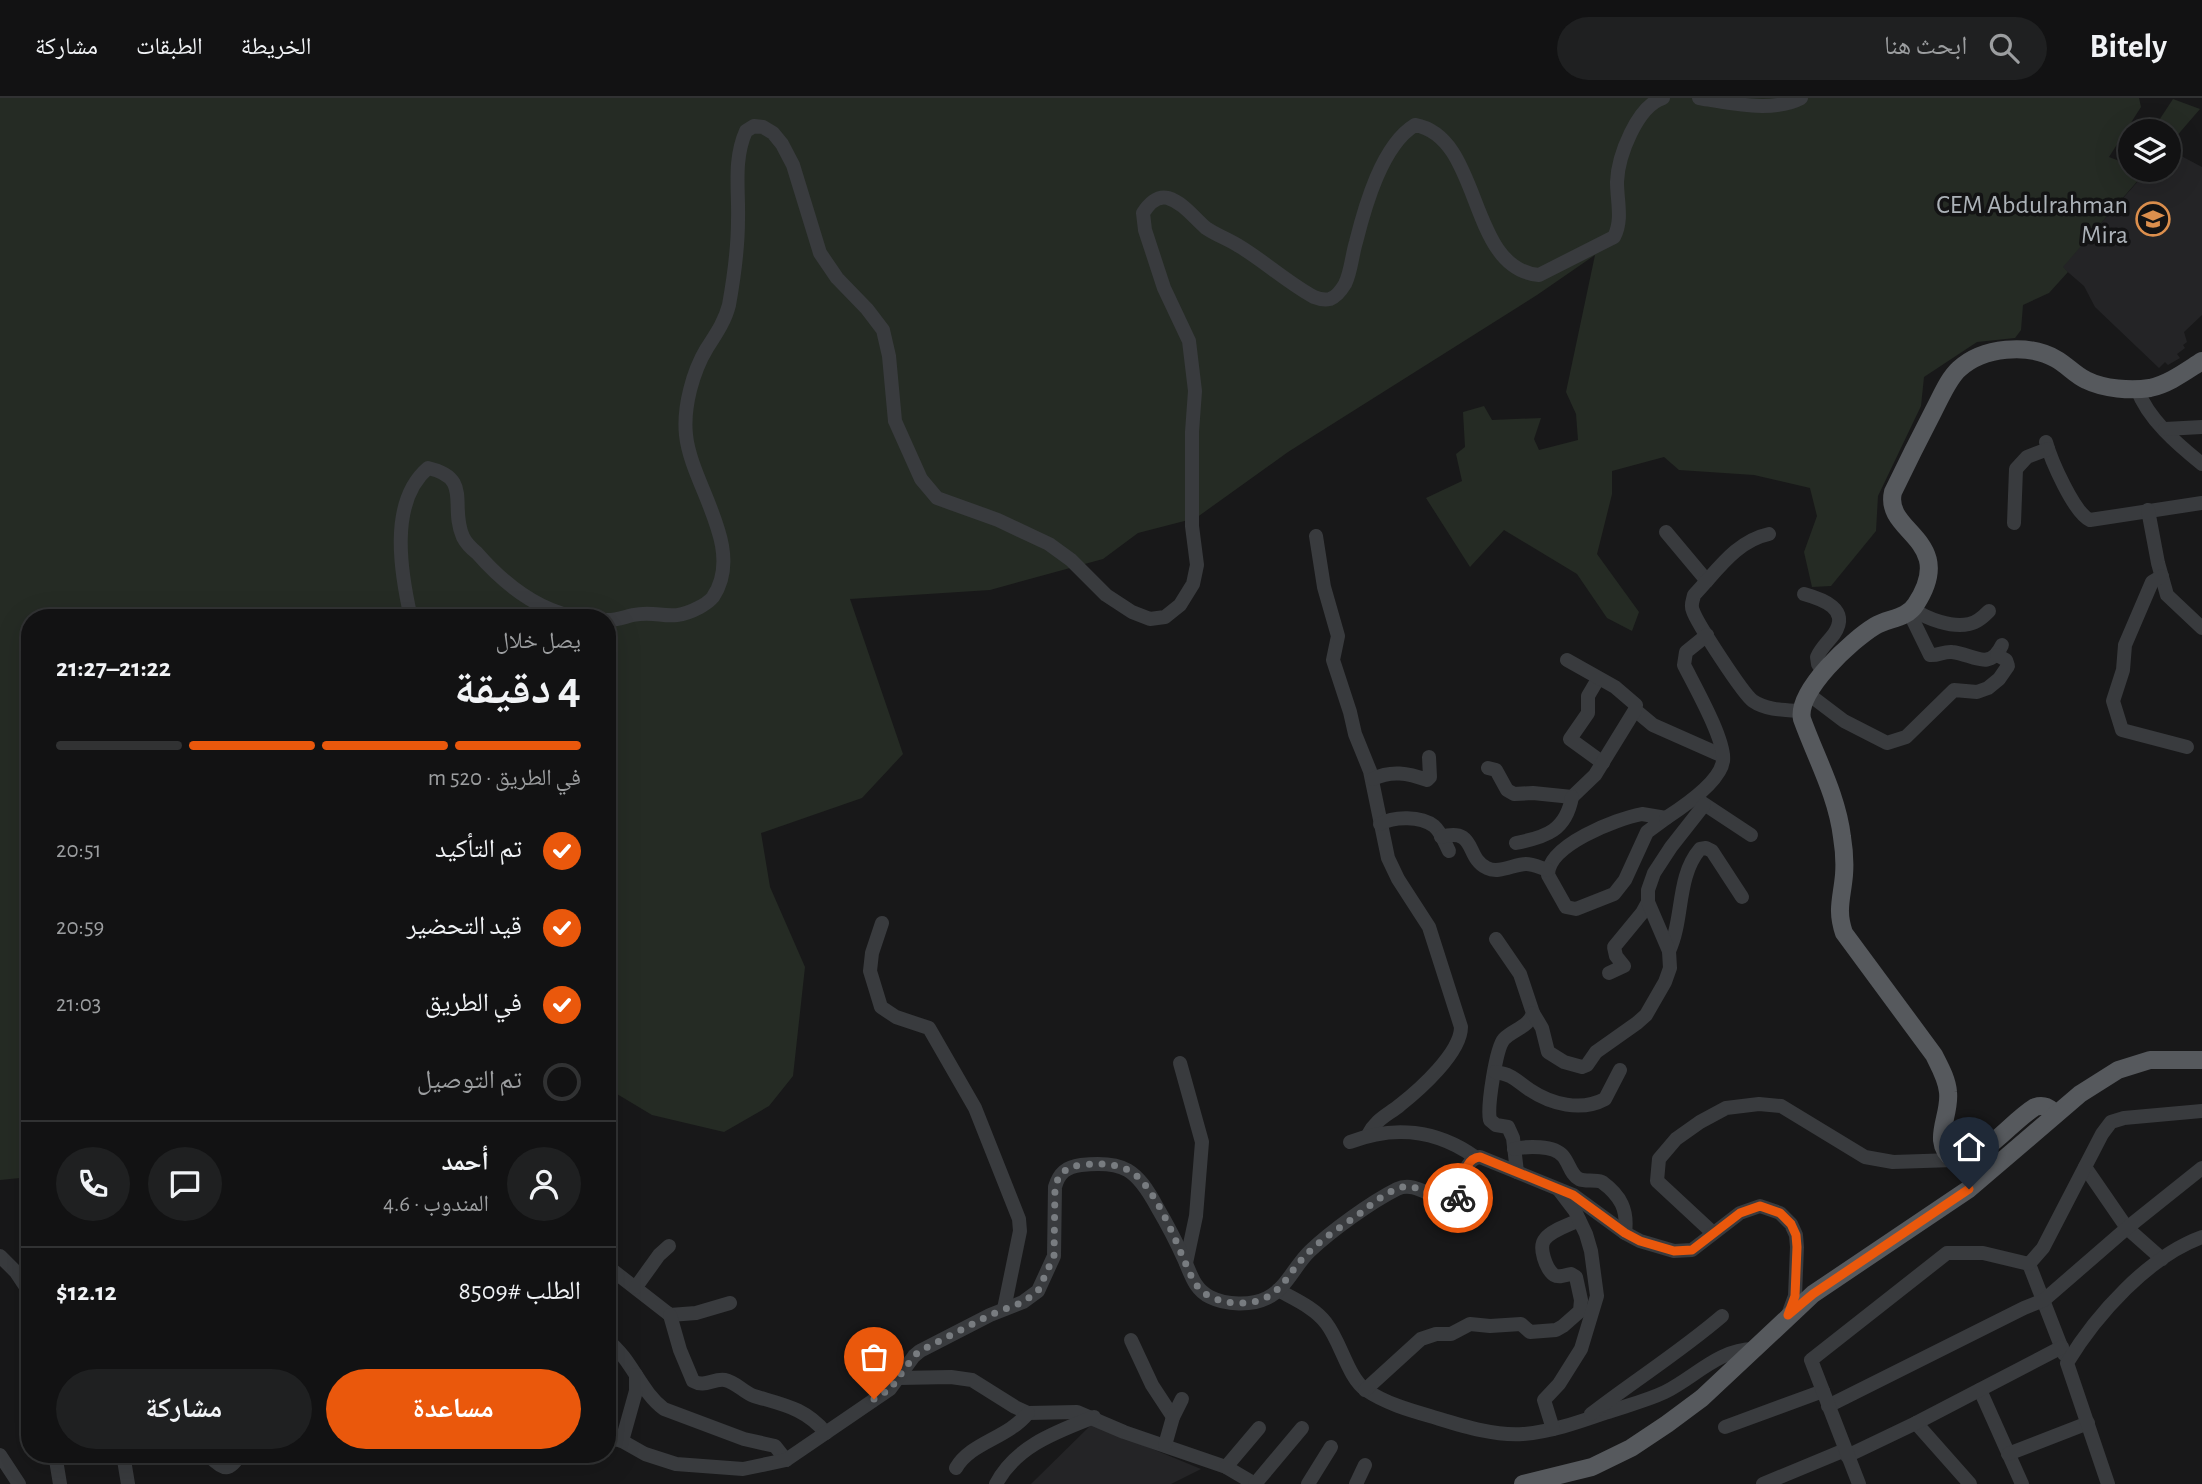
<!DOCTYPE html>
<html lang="ar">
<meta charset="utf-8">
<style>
body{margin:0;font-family:"Alegreya Sans","Noto Naskh Arabic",sans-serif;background:#1f2021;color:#f1f3f6;direction:rtl;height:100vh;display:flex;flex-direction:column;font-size:26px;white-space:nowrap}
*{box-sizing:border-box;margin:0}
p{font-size:23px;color:#9c9ea0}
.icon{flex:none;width:38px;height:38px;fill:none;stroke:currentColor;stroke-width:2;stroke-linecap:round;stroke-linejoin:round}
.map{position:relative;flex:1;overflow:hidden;direction:ltr}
.sheet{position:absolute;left:21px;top:511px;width:595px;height:854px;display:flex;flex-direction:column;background:#121213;border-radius:28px;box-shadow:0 7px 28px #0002,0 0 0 2px #313233;direction:rtl}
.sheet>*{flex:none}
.tools{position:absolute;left:2118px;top:21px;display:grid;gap:14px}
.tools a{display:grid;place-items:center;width:63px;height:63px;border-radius:50%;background:#121213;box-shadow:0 7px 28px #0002,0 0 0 2px #313233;font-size:35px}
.pin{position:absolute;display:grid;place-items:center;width:60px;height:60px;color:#fff;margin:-72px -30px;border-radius:50% 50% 50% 0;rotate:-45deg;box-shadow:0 0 7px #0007}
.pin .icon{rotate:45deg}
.courier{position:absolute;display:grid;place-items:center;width:70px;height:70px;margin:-35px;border:5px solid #ea580c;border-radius:50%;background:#fff;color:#222;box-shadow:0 2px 9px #0007}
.headline em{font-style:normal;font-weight:700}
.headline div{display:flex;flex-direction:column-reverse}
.headline{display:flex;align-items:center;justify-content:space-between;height:119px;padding:0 35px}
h1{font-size:46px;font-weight:700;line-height:52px}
.bar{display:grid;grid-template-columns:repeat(4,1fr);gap:10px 7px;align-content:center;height:84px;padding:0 35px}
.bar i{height:9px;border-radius:5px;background:#313233}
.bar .current{background:#ea580c}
.bar p{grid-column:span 4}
.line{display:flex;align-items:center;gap:18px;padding:0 35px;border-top:2px solid #313233}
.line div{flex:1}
.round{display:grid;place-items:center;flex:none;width:74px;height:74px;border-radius:37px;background:#1f2021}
ol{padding:0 35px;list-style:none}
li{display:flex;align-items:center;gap:21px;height:77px}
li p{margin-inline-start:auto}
li .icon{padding:7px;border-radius:50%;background:#ea580c;color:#fff;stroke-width:4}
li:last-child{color:#9c9ea0}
li i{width:38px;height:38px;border:4px solid #313233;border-radius:50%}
.cta{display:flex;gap:14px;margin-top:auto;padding:14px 35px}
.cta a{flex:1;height:80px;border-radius:42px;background:#ea580c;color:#fff;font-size:28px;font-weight:700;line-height:80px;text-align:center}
.cta a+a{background:#1f2021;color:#f1f3f6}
header{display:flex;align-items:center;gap:42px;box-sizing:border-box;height:98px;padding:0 35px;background:#121213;border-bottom:2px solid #313233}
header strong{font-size:33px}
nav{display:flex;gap:38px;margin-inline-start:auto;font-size:24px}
.search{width:490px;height:63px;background:#1f2021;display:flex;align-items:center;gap:18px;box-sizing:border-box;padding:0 24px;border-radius:38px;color:#9c9ea0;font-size:26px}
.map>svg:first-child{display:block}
.built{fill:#242426}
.green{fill:#252b24}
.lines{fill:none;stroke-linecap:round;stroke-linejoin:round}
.minor{stroke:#393b3e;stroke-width:14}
.major{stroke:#56595d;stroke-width:18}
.done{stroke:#787c80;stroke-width:7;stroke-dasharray:0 12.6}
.route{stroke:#ea580c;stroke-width:9}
.labels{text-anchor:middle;stroke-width:7;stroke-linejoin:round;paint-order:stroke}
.poi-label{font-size:26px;fill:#acb2b8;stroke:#131314;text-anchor:end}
</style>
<header>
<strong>Bitely</strong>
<div class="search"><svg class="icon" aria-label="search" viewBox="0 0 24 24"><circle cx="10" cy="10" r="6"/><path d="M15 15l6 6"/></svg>ابحث هنا</div>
<nav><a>الخريطة</a><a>الطبقات</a><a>مشاركة</a></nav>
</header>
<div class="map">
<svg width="2202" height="1386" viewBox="0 0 2202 1386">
<rect width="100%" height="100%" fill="#181819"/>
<g class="built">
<polygon points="2168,51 2202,69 2202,217 2184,234 2187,244 2183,247 2185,250 2177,256 2180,260 2168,267 2165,264 2159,270 2095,209 2084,188 2062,169 2148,72 2168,72"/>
<polygon points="1092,1326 1201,1371 1171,1386 1031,1386"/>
</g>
<g class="green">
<polygon points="0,0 2139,0 2141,9 2109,59 2130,67 2130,72 2147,72 2063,169 2068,174 2049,195 2023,207 2021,232 2015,240 1977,244 1924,279 1921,308 1878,398 1876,433 1831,488 1812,489 1804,454 1817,418 1810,390 1754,377 1679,372 1664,359 1612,373 1612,396 1597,456 1639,514 1632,533 1607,520 1577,476 1504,432 1470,469 1426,400 1462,383 1456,356 1465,349 1463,314 1484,308 1492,322 1541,320 1534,341 1539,352 1578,342 1576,316 1566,294 1595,157 1537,197 1288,354 1196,420 1138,435 1103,461 990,492 850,501 903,656 862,700 761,735 770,789 805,869 793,978 769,1008 724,1034 652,1017 607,990 607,520 30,520 30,1079 0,1082"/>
<polygon points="2173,1 2200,11 2168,48 2168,33 2152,33"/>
</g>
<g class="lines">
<g class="minor">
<path d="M1699,0C1729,5 1773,15 1801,0"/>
<path d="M2137,291C2148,321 2177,346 2202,366"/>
<polyline points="2165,331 2202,329"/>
<path d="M2046,344C2051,362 2074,415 2090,422L2202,405"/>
<polyline points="2148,412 2158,465 2167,497 2202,530"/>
<polyline points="2014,425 2016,371 2027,359 2048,351"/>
<polyline points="1666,434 1707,483"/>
<path d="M1769,436C1736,443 1717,473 1694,497C1693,503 1690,507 1693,513C1697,525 1743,596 1753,603C1766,612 1785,612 1800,613"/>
<path d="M1316,438L1324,489L1338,538L1333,562L1350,614L1355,636L1370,673L1388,760L1398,781L1429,829L1461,929C1461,955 1419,992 1400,1007C1388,1017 1376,1021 1368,1037"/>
<polyline points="2162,478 2152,484 2125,547 2123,572 2113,603 2122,632 2187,649"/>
<path d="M1804,496C1822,501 1851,511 1834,536C1828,544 1821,550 1817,559L1818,566L1823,574"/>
<path d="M1913,511C1927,521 1952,530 1969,526C1977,525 1984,518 1989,513"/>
<path d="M1909,514L1930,557C1938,558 1944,553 1952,554C1973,556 1989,574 2002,547"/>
<path d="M411,520C401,476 388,404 428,370C473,380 449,408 463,439C466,445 472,451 477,455C504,486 539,514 581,520"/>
<path d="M607,522C617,522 624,519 633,517C661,511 668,526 700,509C705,506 709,504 713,499C746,450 691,387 686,337C683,309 693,273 707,250C716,236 725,223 729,207C734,179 738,151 738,122C739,92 733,62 746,33L754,28L763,29L773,35L782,46L793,67L820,155L837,180L867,211L883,232L889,258L895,323L921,381L937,400L998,422L1049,446L1071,462L1106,497L1132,514L1150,521L1165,519L1180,507L1193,486L1197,467L1192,428V334L1195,293L1189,243L1164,190L1145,132L1143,115C1148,107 1157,97 1168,100C1184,105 1194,120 1206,130C1216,137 1228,141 1239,148C1264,163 1288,185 1314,199C1319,201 1325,202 1330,201C1336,199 1342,191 1345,186C1351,174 1352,157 1356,144C1365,108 1382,47 1415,27C1483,39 1467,171 1539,177L1614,139C1623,122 1617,103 1617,84C1618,58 1637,8 1663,0"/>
<polyline points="1598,581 1588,598 1588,615 1570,641 1603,665"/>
<polyline points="1807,595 1844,623 1887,645 1906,639 1954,592 1977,594 1988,590 1999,581 2008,568 2006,562 1997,557"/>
<polyline points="1635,612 1653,627 1723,658"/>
<polyline points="1488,670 1496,672 1507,692 1514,696 1533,695 1572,699 1595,677 1635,612 1636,607 1615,589 1567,562"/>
<path d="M1373,681C1391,672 1408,675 1427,682L1430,679L1429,659"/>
<polyline points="1698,702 1751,737"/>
<path d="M1642,716L1666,720L1647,734L1625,782L1614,796L1576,811L1566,809L1548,777C1548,747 1616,721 1642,716Z"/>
<path d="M1666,720C1683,709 1720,684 1723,663C1726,643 1694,587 1684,567L1686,554L1707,537"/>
<path d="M1380,726C1394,718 1421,718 1434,728C1441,734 1445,745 1449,753"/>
<path d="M1441,739C1477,729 1465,760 1487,770C1499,776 1514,766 1526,766C1533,766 1541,770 1548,772"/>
<path d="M1516,745C1547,739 1566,732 1572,699"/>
<polyline points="882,825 872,855 870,873 881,909 896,919 929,930 975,1010 1019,1121 1020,1133 1004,1211"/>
<path d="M1496,841L1520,876L1533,915C1529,929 1514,931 1504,941C1496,950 1487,1009 1490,1022L1496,1027L1508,1029L1513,1040L1517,1074"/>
<path d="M1669,853C1684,821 1676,779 1700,751L1706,750L1712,753L1742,799"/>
<polyline points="1609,875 1624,868 1616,858 1614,849 1642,815 1648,804"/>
<polyline points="1533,915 1542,930 1548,954 1564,964 1582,969 1587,967 1596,954 1637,925 1646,917 1665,884 1670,870 1669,853 1648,804 1648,792 1654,775 1671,749 1704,707"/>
<polyline points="1180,965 1202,1044 1196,1118 1186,1165"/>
<path d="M1495,974C1514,977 1515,982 1530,992C1551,1006 1581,1014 1605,1001L1620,972"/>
<path d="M1350,1044C1394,1027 1437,1032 1475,1059"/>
<path d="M1514,1051C1527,1048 1554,1047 1563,1058C1569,1065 1571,1077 1579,1081C1586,1084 1594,1081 1602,1084C1621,1098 1628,1112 1625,1135"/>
<polyline points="2085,1069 2127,1130 2162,1161"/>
<polyline points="1713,1135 1657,1083 1659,1061 1676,1041 1700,1024 1726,1010 1759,1006 1781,1008 1865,1059 1893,1064 1954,1062"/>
<polyline points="0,1158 16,1174 30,1195"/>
<polyline points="2029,1166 2064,1256"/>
<polyline points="607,1168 670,1217 696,1215 730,1205"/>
<polyline points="636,1189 659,1157 669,1148"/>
<path d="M1278,1192C1294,1201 1315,1210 1326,1225C1341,1244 1348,1280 1366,1292C1385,1305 1409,1312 1430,1318C1460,1327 1492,1338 1523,1336C1551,1334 1579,1324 1605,1315C1625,1308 1646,1303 1665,1294C1695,1279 1719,1251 1754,1251"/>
<path d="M670,1217L680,1252L693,1283C705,1290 713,1280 725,1282C736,1284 744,1295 754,1298C784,1307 805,1310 826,1335"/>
<path d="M607,1242C632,1261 640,1293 664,1311L744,1341L775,1348L786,1362"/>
<polyline points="1131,1242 1152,1287 1173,1319"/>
<polyline points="899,1280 951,1279 972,1282 1015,1309 1028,1315 1077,1314 1124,1334 1226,1369 1255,1386"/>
<path d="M1365,1292L1421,1241L1436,1236H1451L1470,1226L1490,1228L1521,1226L1530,1234L1556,1232L1563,1228L1580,1213L1581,1202L1576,1179L1571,1176C1566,1177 1559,1180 1554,1177C1546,1171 1538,1149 1545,1141C1552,1132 1569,1127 1579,1122"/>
<polyline points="1980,1292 2022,1386"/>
<polyline points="1828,1308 2024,1210 2044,1202 2127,1130 2202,1070"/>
<path d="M1591,1316C1635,1282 1680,1254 1722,1218"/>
<polyline points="1916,1325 1970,1386"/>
<polyline points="1725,1329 1823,1293"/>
<polyline points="1553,1331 1544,1302 1559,1286 1581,1251 1597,1198 1591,1153 1586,1136 1575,1113 1559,1092"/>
<path d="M607,1339L622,1343L645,1356L676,1366L743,1371L786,1362L890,1291L914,1258L920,1253L990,1217L1023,1204L1038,1193L1054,1158L1055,1089C1059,1075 1066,1069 1081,1067C1124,1062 1137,1072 1157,1109C1167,1126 1176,1143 1184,1161C1191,1176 1194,1191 1210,1199C1226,1207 1251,1208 1267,1200C1286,1191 1295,1167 1310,1153C1331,1133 1371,1104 1397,1091C1418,1081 1437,1108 1457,1101C1466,1087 1461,1062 1480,1059L1573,1097L1625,1135L1640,1143L1674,1153L1692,1152L1740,1115L1760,1108L1780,1115L1791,1126L1796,1137L1797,1149L1795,1198L1788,1217"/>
<polyline points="622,1343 636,1293 636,1277"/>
<polyline points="1165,1347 1173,1319 1182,1301"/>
<polyline points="55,1356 60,1386"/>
<polyline points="123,1356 128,1386"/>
<path d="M206,1356C224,1370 226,1377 241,1356"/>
<polyline points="2008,1356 2088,1325"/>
<polyline points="0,1357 19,1386"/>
<polyline points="1847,1358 1916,1325 2062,1249"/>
<polyline points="1226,1369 1259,1330"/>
<path d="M956,1370C971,1344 1007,1341 1028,1315"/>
<path d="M996,1386C1016,1348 1056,1334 1094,1319"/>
<polyline points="1255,1386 1302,1330"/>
<polyline points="1308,1386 1331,1349"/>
<polyline points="1356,1386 1365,1367"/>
<polyline points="1763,1386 1845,1352"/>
<polyline points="1859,1386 1811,1262 1947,1155 1983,1155 2029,1166 2043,1150 2102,1036 2111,1024 2124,1020 2202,1013"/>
<path d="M2108,1386L2067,1265C2096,1217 2149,1158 2202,1139"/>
</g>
<g class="major">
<path d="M2056,1016C2049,1010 2045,1006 2035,1009C2009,1025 1986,1061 1954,1062C1929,1044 1951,1019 1948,994C1947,981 1940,969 1934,957L1844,835C1836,812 1842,800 1844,777C1845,764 1844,751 1842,739C1837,697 1816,660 1802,621C1796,593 1852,542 1875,528C1888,520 1907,521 1916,506C1958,441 1883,435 1893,394C1906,367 1920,339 1934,312C1941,299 1948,281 1959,271C1983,249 2028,245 2056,261C2067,267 2075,277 2086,282C2104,291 2131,293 2150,290C2169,286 2186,273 2202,263"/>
<polyline points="1523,1386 1592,1369 1631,1350 1667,1326 1702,1300 1813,1196 1969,1091 2080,996 2118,972 2150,962 2202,962"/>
</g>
</g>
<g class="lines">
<path class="done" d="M874,1301L890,1291L914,1258L920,1253L990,1217L1023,1204L1038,1193L1054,1158L1055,1089C1059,1075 1066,1069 1081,1067C1097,1065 1113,1065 1128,1072C1152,1083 1174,1138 1184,1162C1191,1177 1195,1192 1211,1199C1221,1204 1231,1205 1242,1205C1282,1204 1285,1175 1311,1152C1326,1138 1345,1126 1362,1114C1373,1105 1389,1092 1403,1089C1421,1085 1443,1109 1458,1100"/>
<path class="route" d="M1458,1100C1466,1086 1461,1061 1480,1059L1573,1097L1625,1135L1640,1143L1674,1153L1692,1152L1740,1115L1760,1108L1780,1115L1791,1126L1796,1137L1797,1149L1795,1198L1788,1217L1813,1196L1969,1091"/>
</g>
<defs>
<symbol id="school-ring" viewBox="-11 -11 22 22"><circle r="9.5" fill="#131314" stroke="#dc8f4d" stroke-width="1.5"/><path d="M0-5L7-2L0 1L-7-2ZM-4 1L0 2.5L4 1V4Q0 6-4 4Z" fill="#dc8f4d"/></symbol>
</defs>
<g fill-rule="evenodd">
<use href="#school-ring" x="2134" y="102" width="38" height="38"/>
</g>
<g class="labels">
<g class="poi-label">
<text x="2128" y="115">CEM Abdulrahman<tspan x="2128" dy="30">Mira</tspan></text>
</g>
</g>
</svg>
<div class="tools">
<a><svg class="icon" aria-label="layers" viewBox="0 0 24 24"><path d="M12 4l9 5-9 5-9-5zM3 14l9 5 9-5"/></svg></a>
</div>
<div class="pin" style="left:874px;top:1301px;background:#ea580c"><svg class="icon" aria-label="bag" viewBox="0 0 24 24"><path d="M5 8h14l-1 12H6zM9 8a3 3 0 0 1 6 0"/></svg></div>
<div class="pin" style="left:1969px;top:1091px;background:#1f2937"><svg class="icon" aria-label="home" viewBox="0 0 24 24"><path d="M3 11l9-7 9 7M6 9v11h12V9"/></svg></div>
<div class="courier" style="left:1458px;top:1100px"><svg class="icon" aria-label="bike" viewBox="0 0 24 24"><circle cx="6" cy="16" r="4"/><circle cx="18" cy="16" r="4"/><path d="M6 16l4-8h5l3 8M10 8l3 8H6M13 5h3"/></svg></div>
<section class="sheet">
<div class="headline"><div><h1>4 دقيقة</h1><p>يصل خلال</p></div><em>21:22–21:27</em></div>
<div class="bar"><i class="current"></i><i class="current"></i><i class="current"></i><i></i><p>في الطريق · 520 m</p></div>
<ol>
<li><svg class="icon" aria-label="check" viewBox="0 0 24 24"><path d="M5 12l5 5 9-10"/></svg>تم التأكيد<p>20:51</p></li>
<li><svg class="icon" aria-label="check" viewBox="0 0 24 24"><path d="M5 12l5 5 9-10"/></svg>قيد التحضير<p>20:59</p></li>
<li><svg class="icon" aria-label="check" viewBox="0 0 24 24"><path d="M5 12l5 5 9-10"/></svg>في الطريق<p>21:03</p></li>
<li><i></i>تم التوصيل</li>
</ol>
<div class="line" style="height:126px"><a class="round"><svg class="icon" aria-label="person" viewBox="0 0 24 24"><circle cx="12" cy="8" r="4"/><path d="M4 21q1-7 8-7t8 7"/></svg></a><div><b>أحمد</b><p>المندوب · 4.6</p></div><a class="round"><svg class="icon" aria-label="chat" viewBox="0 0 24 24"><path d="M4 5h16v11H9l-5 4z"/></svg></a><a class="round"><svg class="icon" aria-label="phone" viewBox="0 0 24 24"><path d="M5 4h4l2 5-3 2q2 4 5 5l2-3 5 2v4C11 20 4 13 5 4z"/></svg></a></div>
<div class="line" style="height:91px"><div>الطلب #8509</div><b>$12.12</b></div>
<div class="cta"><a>مساعدة</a><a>مشاركة</a></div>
</section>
</div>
